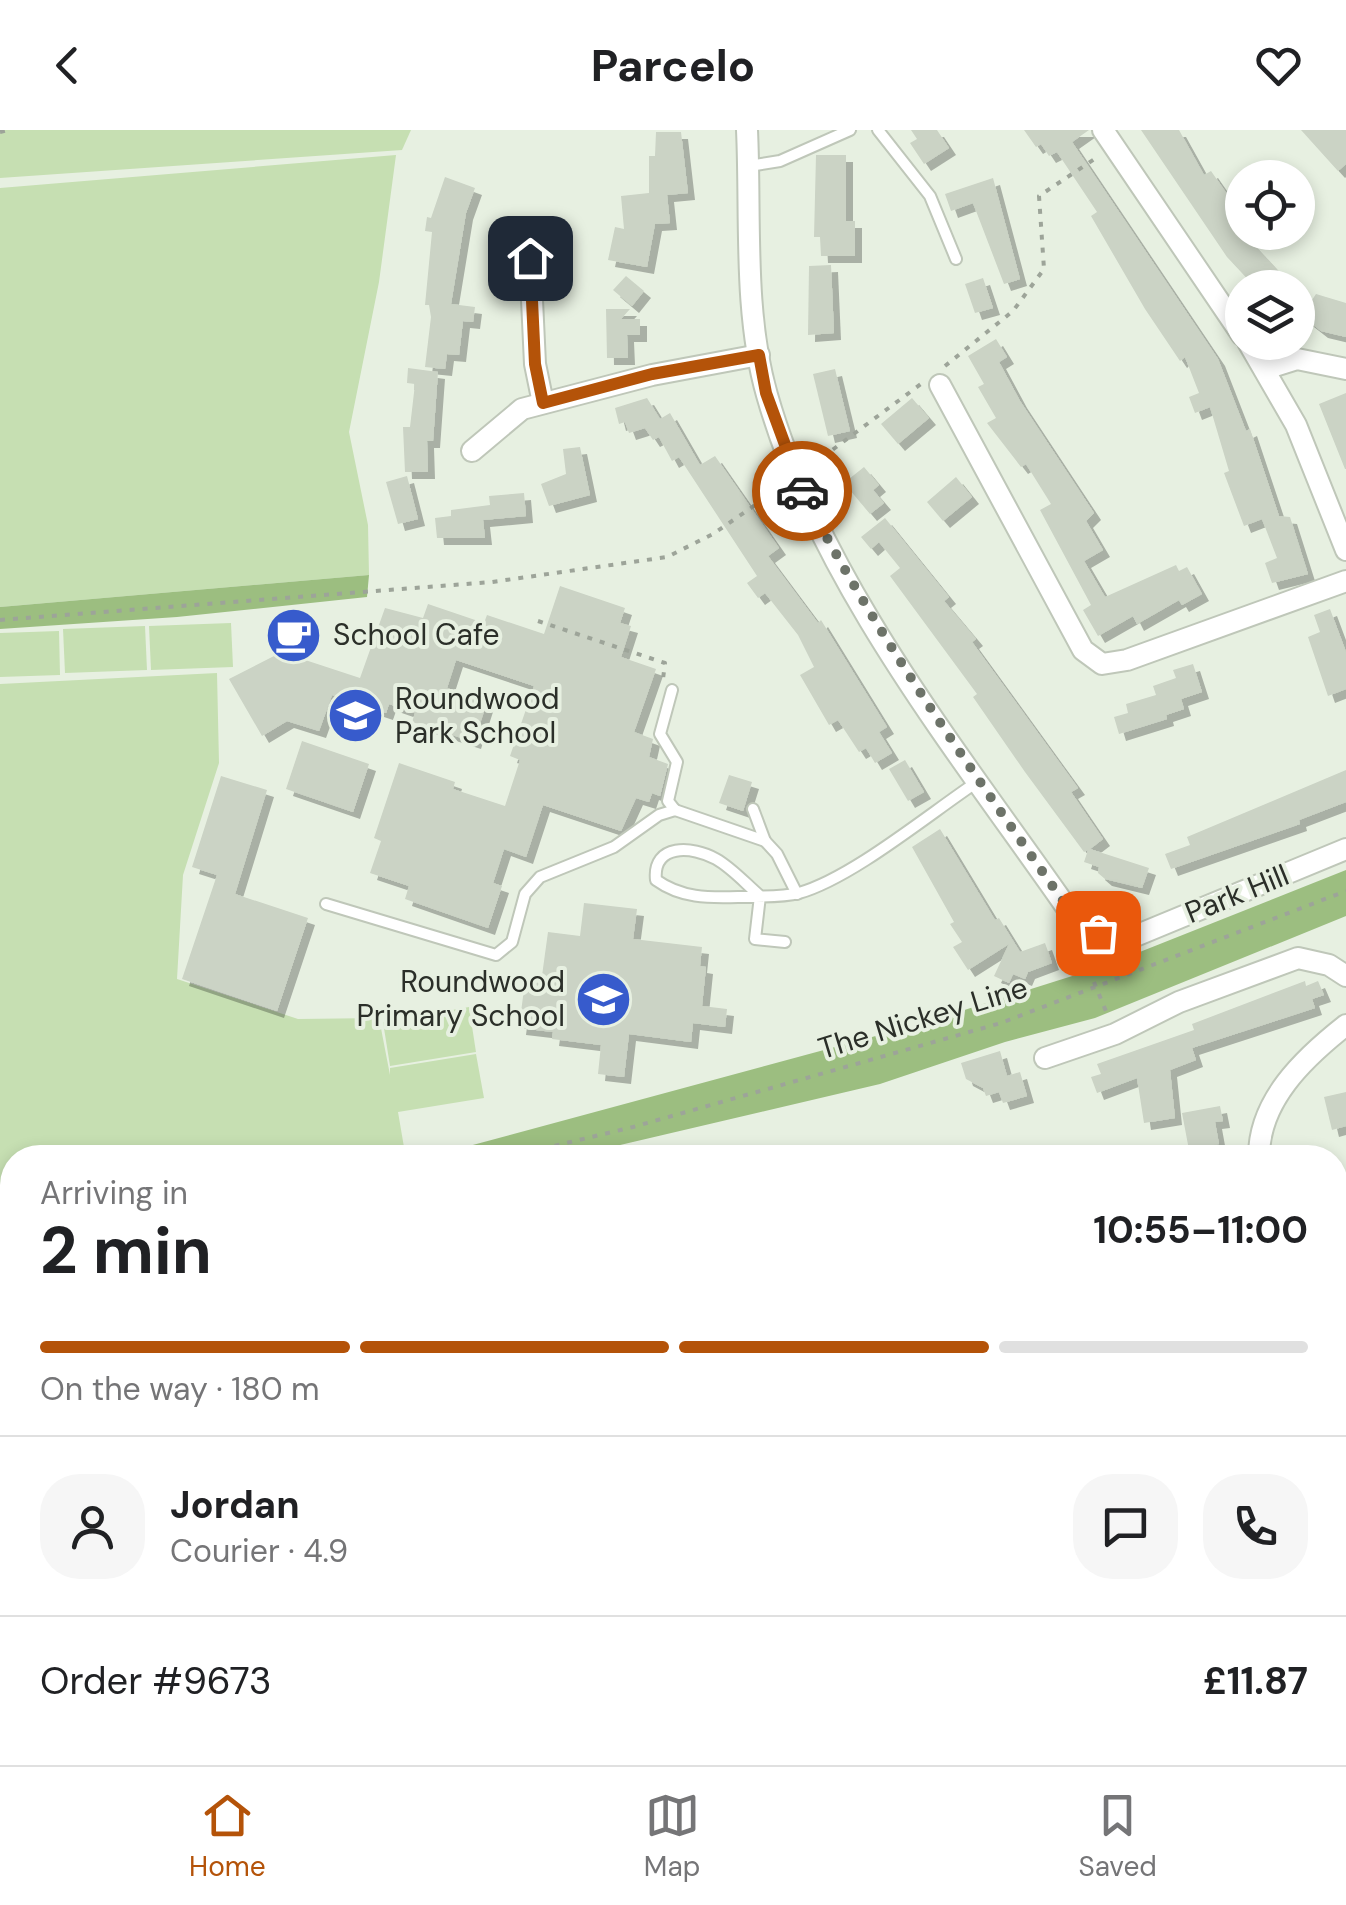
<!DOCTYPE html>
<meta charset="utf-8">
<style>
body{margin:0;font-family:"DM Sans",sans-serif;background:#f6f6f6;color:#202124;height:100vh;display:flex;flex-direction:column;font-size:38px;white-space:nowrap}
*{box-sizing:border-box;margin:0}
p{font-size:32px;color:#757577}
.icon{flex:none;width:55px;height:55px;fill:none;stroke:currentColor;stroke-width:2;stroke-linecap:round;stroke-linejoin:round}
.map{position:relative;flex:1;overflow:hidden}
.panel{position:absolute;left:0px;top:1015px;width:1348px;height:620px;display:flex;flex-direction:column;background:#fff;border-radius:40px 40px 0 0;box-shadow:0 5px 15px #0003}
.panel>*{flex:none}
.controls{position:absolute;left:1225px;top:30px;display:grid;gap:20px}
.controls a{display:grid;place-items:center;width:90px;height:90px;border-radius:50%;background:#fff;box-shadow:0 5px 15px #0003;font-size:50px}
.pin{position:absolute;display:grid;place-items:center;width:85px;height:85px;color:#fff;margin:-42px;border-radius:20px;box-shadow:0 5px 15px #0006}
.courier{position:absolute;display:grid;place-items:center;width:100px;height:100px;margin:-50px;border:8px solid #b45309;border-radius:50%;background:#fff;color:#222;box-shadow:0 2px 12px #0007}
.summary em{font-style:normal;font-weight:700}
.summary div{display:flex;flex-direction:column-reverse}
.summary{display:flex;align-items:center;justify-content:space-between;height:170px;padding:0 40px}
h1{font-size:65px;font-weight:700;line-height:75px}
.bar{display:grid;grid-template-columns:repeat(4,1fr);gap:15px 10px;align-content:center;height:120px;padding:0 40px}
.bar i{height:12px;border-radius:8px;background:#e0e0e0}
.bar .active{background:#b45309}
.bar p{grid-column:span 4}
.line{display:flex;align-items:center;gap:25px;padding:0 40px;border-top:2px solid #e0e0e0}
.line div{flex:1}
.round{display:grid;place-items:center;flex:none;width:105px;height:105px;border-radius:40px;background:#f6f6f6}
header{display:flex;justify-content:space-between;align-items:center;height:130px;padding:0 40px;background:#fff;font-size:45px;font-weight:700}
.tabs{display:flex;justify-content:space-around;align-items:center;height:140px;border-top:2px solid #e0e0e0;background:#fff;font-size:28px;color:#757577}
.tabs a{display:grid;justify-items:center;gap:5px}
.tabs .active{color:#b45309}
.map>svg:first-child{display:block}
.green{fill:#c6dfb2}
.forest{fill:#9cbe80}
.building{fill:#cbd3c5;filter:url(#shadow)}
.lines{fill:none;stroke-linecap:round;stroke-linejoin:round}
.lane-casing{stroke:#bfc7b9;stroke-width:14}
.street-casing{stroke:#bfc7b9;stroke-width:24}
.path{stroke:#9da499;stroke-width:4;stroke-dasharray:5 8;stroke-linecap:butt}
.lane{stroke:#fff;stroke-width:10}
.street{stroke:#fff;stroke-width:20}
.done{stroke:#6d7369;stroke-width:10;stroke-dasharray:0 18}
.route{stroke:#b45309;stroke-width:12}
.labels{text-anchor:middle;stroke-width:8;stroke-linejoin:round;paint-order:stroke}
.poi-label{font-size:30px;fill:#2b2f29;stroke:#e7f0e1;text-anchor:start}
.street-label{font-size:30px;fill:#2b2f29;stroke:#e7f0e1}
</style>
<header><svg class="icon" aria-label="back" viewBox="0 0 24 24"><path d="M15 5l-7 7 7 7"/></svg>Parcelo<svg class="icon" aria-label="heart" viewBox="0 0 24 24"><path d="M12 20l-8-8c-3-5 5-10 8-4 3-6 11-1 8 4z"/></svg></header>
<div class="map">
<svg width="1346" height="1635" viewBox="0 0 1346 1635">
<defs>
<filter id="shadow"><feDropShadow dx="7" dy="7" stdDeviation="0" flood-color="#0004"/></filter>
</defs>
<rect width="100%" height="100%" fill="#e7f0e1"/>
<g class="green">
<polygon points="0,0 411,0 402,20 0,48"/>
<polygon points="396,25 379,152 349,302 368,395 369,445 0,477 0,58"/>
<polygon points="231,493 233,537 151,540 149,496"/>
<polygon points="145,496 147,540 65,543 63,499"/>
<polygon points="59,501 60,545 0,547 0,503"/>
<polygon points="217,543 219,633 183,745 177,849 298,889 379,888 390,945 390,938 476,924 484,968 398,982 405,1023 384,1027 12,1028 12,1111 0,1114 0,554"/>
<polygon points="469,877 476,922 390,936 383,892"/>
</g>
<g class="forest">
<polygon points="369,445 367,467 177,487 0,499 0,477"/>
<polygon points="1346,740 1346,786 1095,888 1005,912 880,954 569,1027 410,1027 469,1016 920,894 1107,835"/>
</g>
<g class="building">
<polygon points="911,0 937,0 949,18 924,34 910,13 917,9"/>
<polygon points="1024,0 1089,0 1072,12 1218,229 1246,301 1250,299 1279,386 1290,387 1308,444 1272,453 1265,433 1277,428 1262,389 1244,396 1224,343 1229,341 1210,277 1195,283 1189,267 1199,263 1185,227 1180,231 1145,179 1091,86 1097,82 1057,22 1049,26 1041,14 1036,17"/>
<polygon points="1141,0 1179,0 1204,45 1211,41 1234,74 1242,69 1242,102 1294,158 1256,158 1227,127"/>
<polygon points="1301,0 1346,0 1346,34 1338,41"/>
<polygon points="656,2 681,2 688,63 667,65 670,93 655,94 647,137 608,130 615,97 624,99 621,66 649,63 649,26 655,26"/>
<polygon points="816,25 846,25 846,91 855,91 855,126 821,126 820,107 814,107"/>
<polygon points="445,47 475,58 466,83 451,174 475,177 473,192 463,191 459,225 447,224 445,239 425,237 431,187 429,175 425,175 432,102 425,101 427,87 431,88"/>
<polygon points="993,48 1020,149 1004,154 973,73 951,81 945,64"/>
<polygon points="831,135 834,203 808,205 809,136"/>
<polygon points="626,146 644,161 632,176 613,160"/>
<polygon points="983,148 993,178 975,183 965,154"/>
<polygon points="1298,160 1312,170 1316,164 1346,173 1346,207 1321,201 1298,183"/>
<polygon points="606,179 630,179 621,189 640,189 640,205 627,205 628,228 607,228"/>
<polygon points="996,209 1007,227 999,232 1020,271 1094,383 1086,391 1103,420 1084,431 1105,467 1176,435 1179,441 1187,437 1202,464 1182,475 1179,470 1137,494 1133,486 1098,506 1083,480 1091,475 1040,380 1051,374 1026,334 1021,337 987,293 996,288 978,257 984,254 968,226"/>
<polygon points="408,238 438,242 433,311 427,311 428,342 405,342 403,297 410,297 415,254 407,253"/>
<polygon points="835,239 850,301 828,306 813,244"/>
<polygon points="1346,263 1346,339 1345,339 1319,274"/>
<polygon points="647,268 660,289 670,283 700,335 715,326 779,418 768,426 818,493 821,490 887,597 879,602 892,623 875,633 866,618 859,622 838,590 829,595 800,545 814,537 798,505 765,463 758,468 747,453 757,446 679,327 672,331 659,307 653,310 645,298 629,303 625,292 619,294 615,278"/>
<polygon points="912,268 929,288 898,314 881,294"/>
<polygon points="580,317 590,365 549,376 541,354 566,344 563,319"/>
<polygon points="864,337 879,355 873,360 884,373 870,384 844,353"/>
<polygon points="407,346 418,389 398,394 386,352"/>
<polygon points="956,347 972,367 943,391 927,372"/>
<polygon points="524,363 526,386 483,390 485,408 437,408 435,388 451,386 451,380 490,375 489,366"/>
<polygon points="885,388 949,467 944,471 976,509 972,512 1078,658 1071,662 1103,709 1090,719 1149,738 1142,758 1105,749 1098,743 1099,737 1084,732 1088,720 1084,722 1025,642 973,567 977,564 890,446 900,438 879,412 871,419 861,407"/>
<polygon points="560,456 625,478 620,493 631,496 621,527 656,539 634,602 653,609 649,627 668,634 660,666 652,663 649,672 636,668 621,701 543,675 526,727 504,719 493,753 502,756 488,798 405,769 409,756 370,743 381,711 374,708 399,633 455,652 453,659 505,676 520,630 510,626 534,556 456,530 447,558 487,572 474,612 412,592 415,583 389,574 386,583 332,565 319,601 287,591 262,606 229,549 276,525 283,504 299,509 293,526 360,548 385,478 423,488 428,474 484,493 487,485 544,504"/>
<polygon points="1330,479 1346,522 1346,559 1328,566 1308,507 1320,502 1314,485"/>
<polygon points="1193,534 1202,562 1181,569 1184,579 1166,585 1167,589 1119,604 1114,587 1128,583 1126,574 1156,565 1153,556 1176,548 1173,540"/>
<polygon points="302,611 369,634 353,682 286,659"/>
<polygon points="905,630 924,662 908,671 889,639"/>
<polygon points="1346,640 1346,672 1299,690 1300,694 1171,739 1165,724 1190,715 1187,707"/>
<polygon points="729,645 752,652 743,681 719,673"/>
<polygon points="221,646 267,660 235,764 308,788 277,881 182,849 217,745 192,737"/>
<polygon points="940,699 995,790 999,788 1020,822 1045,813 1052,833 1028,842 1025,849 1013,844 1009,853 994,846 1009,814 968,840 953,817 962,812 950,794 954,792 912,717"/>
<polygon points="584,773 637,779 633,809 702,817 700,836 706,837 702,876 727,879 725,897 693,893 691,912 629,904 624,947 598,944 601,915 552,909 553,902 519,898 525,851 541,853 548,802 580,806"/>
<polygon points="1305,851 1306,856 1318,851 1324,865 1312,869 1315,878 1192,918 1196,930 1170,940 1175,988 1144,993 1137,948 1097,963 1091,947 1101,944 1097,934 1194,900 1192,894"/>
<polygon points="1000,921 1007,946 1020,942 1027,966 1003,973 999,962 986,966 983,958 966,949 961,933"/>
<polygon points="1346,962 1346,996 1332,1000 1324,967"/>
<polygon points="1220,976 1223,991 1215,992 1219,1014 1189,1020 1182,983"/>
</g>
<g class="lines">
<defs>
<g id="lane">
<polyline points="878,0 930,66 956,129"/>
<polyline points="749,36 780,31 850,0"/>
<polyline points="672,560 660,604 677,632 668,671 675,680"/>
<polyline points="753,679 765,711"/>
<polyline points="326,774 496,825 512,812 525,764 540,747 614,717 659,685 675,680 765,711 777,724 797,764"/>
<path d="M785,812L755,809L760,766C746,754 732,738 716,729C693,716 652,713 656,750C681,768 708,768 738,767C757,766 780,768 799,763C852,748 929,684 977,652"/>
</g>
<g id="street">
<path d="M747,0C751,86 743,181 767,265C820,452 959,623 1069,781L1084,797L1128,809L1346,719"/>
<polyline points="1103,0 1242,205"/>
<polyline points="530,127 535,234 543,273"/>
<polyline points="1248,212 1296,295 1346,420"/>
<polyline points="1265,239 1297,229 1346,239"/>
<polyline points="940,255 1083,520 1102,534 1127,530 1346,451"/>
<polyline points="472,321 522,279 652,245 759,225"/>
<polyline points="1045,928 1115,904 1179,872 1298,828 1329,835 1346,846"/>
<path d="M1259,1028C1258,971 1304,928 1346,895"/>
<polyline points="0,1315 12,1308"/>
<polyline points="1335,1518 1346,1516"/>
<polyline points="1335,1533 1335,1576"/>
<polyline points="392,1622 393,1635"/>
<polyline points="522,1622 531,1635"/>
<polyline points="1332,1635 1332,1622"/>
</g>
</defs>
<use href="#lane" class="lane-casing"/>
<use href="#street" class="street-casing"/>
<g class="path">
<polyline points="0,2 9,0"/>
<polyline points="945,236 1013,181 1044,139 1039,66 1099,26"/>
<polyline points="812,335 921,254"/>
<polyline points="0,490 492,452 667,427 713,404 780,358"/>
<polyline points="538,491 665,533 663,549"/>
<polyline points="1079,816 1108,886"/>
<polyline points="504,1028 633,997 1001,893 1346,761"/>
<polyline points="0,1149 12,1146"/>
</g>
<use href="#lane" class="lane"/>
<use href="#street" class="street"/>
</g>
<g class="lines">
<path class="done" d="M802,361C879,510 974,644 1070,781L1098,803"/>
<polyline class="route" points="530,128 535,234 543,273 652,244 759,225 766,263 802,361"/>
</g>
<defs>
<symbol id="cafe-disc" viewBox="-11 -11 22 22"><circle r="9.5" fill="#375bcc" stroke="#e7f0e1"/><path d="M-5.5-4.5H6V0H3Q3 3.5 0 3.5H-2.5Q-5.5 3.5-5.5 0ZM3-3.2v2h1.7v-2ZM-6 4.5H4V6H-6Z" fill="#fff"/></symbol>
<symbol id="school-disc" viewBox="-11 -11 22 22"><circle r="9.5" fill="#375bcc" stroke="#e7f0e1"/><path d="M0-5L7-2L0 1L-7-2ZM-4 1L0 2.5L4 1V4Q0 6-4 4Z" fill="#fff"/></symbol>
</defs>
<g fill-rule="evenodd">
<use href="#cafe-disc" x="262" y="474" width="63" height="63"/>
<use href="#school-disc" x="324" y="554" width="63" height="63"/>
<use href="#school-disc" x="572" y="838" width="63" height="63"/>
</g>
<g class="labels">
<g class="poi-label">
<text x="333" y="515">School Cafe</text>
<text x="395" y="579">Roundwood<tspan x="395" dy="34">Park School</tspan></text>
<text x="565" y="862" text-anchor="end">Roundwood<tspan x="565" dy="34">Primary School</tspan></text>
</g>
<g class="street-label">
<text transform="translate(1237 764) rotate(-22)" y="10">Park Hill</text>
<text transform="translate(923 888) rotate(-17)" y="10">The Nickey Line</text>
</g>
</g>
</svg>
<div class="controls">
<a><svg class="icon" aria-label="locate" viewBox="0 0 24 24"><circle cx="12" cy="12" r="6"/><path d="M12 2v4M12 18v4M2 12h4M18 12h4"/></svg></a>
<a><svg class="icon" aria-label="layers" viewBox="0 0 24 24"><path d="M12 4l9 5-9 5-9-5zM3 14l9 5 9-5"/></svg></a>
</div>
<div class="pin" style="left:1098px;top:803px;background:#ea580c"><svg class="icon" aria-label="bag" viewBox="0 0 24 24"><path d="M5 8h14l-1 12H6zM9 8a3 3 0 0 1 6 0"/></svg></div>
<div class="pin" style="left:530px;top:128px;background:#1f2937"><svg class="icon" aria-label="home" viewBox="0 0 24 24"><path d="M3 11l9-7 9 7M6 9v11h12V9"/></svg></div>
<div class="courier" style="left:802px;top:361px"><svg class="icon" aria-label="car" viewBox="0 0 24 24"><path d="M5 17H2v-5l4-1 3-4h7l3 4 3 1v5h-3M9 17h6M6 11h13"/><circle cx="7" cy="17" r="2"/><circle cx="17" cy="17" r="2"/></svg></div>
<section class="panel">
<div class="summary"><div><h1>2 min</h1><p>Arriving in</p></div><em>10:55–11:00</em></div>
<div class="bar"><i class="active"></i><i class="active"></i><i class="active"></i><i></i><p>On the way · 180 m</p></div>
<div class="line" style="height:180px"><a class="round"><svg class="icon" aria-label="person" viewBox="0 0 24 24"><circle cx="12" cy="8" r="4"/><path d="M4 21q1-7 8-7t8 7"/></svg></a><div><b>Jordan</b><p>Courier · 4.9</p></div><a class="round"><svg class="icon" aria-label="chat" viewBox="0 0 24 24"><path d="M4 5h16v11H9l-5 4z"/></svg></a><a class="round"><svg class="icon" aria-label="phone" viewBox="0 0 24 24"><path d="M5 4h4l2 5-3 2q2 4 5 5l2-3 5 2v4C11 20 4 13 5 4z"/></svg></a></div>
<div class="line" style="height:130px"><div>Order #9673</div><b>£11.87</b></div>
</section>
</div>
<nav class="tabs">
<a class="active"><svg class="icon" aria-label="home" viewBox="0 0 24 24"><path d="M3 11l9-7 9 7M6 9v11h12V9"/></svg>Home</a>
<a><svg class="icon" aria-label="map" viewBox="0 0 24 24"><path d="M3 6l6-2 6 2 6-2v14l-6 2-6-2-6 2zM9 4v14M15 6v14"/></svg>Map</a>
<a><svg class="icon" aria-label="saved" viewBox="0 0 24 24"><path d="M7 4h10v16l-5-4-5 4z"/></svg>Saved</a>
</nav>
